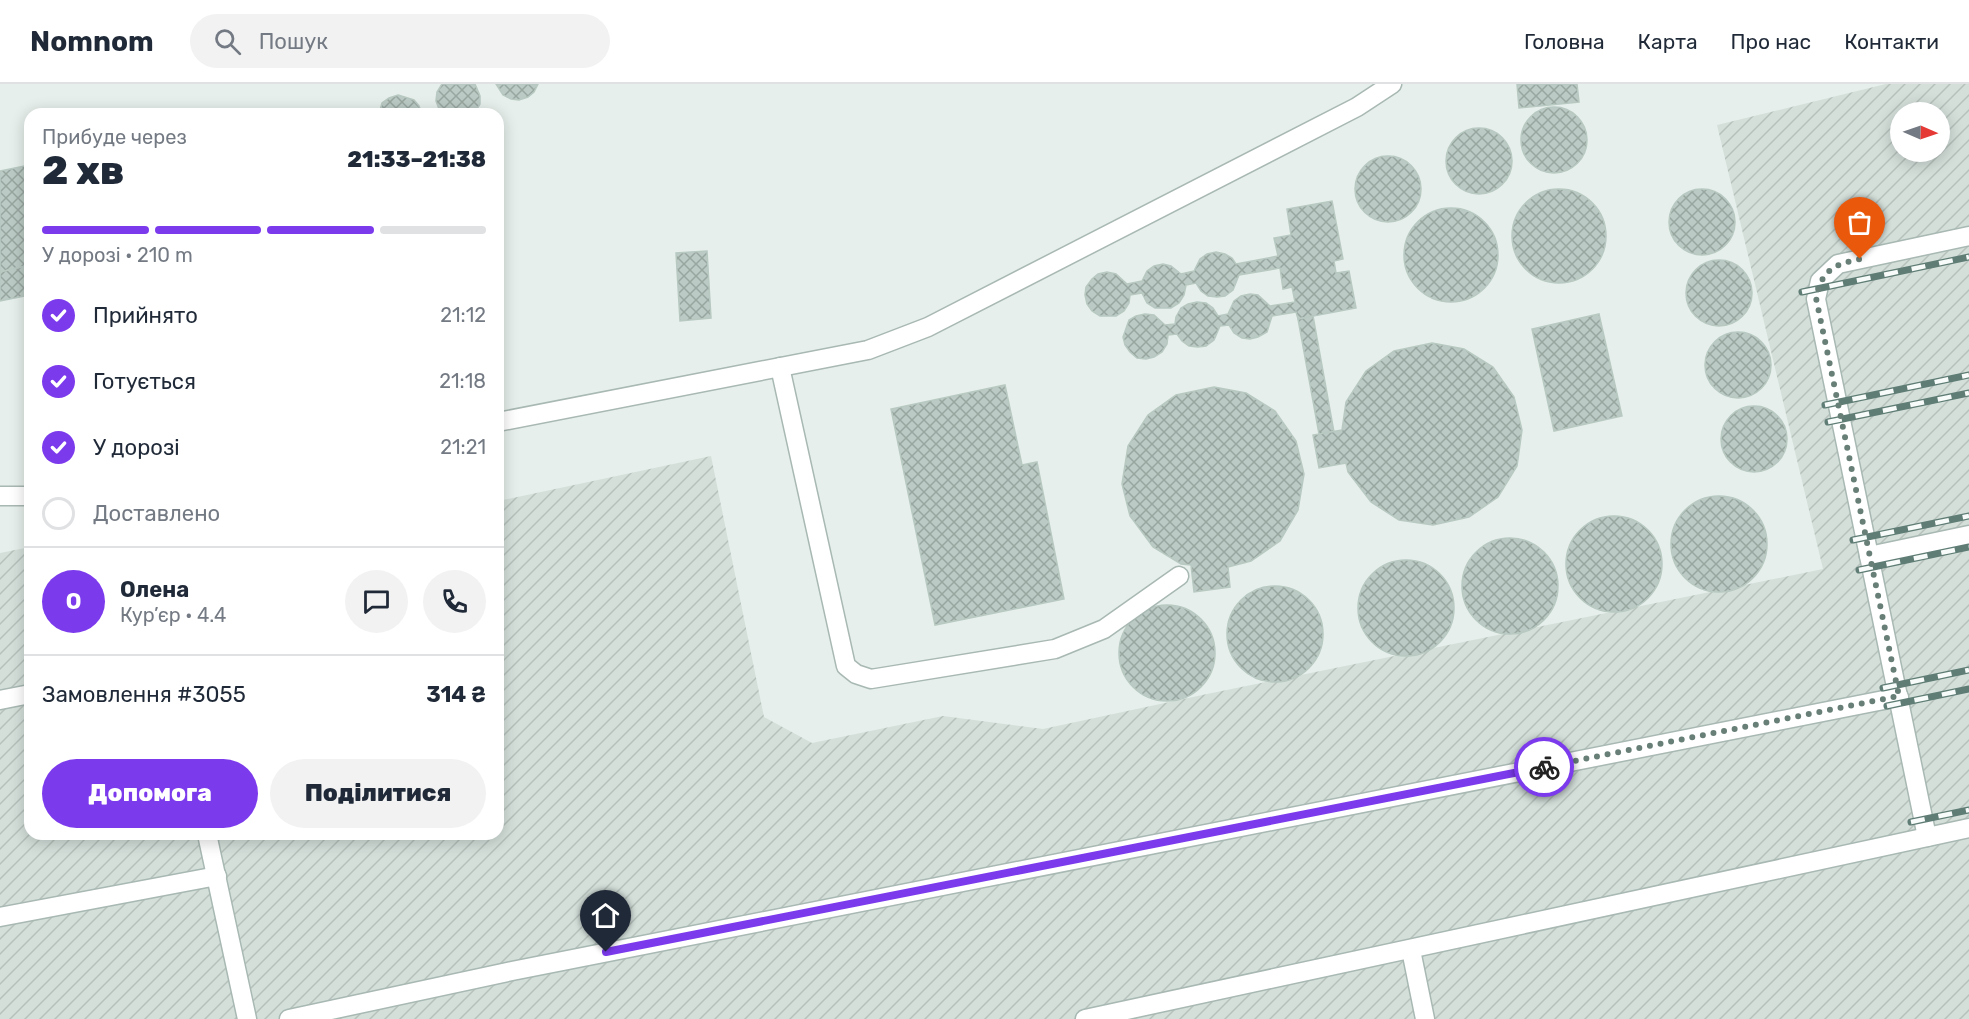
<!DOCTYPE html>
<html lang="uk">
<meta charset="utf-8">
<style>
body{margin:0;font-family:Rubik,sans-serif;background:#f2f2f3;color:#1f2937;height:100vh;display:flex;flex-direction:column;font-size:22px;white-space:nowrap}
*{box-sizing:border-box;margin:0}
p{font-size:20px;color:#747a83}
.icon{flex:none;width:33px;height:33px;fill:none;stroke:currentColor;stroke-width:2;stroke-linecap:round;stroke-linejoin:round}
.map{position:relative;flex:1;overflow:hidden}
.drawer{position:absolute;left:24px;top:24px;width:480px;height:732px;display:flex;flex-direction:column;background:#fff;border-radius:18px;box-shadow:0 3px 15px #0003}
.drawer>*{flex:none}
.needle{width:39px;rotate:92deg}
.fabs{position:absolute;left:1890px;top:18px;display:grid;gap:12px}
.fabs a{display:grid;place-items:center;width:60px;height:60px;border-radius:50%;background:#fff;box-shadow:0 3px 15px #0003;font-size:30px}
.pin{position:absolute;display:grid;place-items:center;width:51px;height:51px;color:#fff;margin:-62px -26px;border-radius:50% 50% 50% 0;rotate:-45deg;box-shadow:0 0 6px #0007}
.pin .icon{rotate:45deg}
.courier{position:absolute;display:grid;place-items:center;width:60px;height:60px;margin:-30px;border:4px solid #7c3aed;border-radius:50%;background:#fff;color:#222;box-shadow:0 2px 8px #0007}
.head em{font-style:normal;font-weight:800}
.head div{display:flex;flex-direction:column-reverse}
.head{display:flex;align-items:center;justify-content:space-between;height:102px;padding:0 18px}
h1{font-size:39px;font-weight:800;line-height:45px}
.bar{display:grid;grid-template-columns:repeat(4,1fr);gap:9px 6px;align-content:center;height:72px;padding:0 18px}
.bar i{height:8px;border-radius:4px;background:#e0e1e3}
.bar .active{background:#7c3aed}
.bar p{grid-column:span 4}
.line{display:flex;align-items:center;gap:15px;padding:0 18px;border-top:2px solid #e0e1e3}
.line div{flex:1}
.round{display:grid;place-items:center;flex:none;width:63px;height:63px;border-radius:32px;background:#f2f2f3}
ol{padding:0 18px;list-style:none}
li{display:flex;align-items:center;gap:18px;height:66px}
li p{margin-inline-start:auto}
li .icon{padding:6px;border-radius:50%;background:#7c3aed;color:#fff;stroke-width:4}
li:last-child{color:#747a83}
li i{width:33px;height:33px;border:3px solid #e0e1e3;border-radius:50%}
.primary-button{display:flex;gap:12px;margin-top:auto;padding:12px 18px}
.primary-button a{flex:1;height:69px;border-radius:36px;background:#7c3aed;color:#fff;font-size:24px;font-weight:800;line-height:69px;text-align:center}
.primary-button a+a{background:#f2f2f3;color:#1f2937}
header{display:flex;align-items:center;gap:36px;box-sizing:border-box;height:84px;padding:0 30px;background:#fff;border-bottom:2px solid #e0e1e3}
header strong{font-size:28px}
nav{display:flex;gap:33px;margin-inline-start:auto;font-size:21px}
.search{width:420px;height:54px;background:#f2f2f3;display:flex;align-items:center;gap:15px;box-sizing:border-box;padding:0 21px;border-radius:33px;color:#747a83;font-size:22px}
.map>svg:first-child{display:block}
.industrial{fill:url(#industrial-furrows);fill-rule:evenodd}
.building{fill:url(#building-cross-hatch);stroke:#b8c9c2;stroke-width:1.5}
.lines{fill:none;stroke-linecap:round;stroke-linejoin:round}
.minor-casing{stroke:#a8b8b2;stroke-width:21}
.minor{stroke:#fff;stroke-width:18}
.rail-casing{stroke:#5f7d75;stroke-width:7}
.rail{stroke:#f7fbf9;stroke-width:4.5;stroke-dasharray:14;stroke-linecap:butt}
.done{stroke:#687f78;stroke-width:6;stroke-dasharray:0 10.8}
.route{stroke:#7c3aed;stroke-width:8}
</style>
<header>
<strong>Nomnom</strong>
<div class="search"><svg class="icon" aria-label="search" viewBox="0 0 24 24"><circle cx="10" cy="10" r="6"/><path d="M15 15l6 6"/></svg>Пошук</div>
<nav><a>Головна</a><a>Карта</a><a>Про нас</a><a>Контакти</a></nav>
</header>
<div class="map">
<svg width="1969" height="935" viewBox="0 0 1969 935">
<defs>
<pattern id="industrial-furrows" width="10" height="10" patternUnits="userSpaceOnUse" patternTransform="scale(1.5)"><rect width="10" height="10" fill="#d4dfda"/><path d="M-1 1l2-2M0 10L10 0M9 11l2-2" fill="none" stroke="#b6c1bc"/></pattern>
<pattern id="building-cross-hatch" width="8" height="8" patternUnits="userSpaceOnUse" patternTransform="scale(1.5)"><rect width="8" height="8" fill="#bbcac4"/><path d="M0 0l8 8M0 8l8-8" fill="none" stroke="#98a6a0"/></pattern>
</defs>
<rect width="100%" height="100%" fill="#e6efeb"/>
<path class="industrial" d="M1886,0H1969V935H0V469L30,463V750H498V417L711,372L764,633L812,659L943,632L1043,645L1207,610L1823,485L1717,41ZM1900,28H1940V68H1900Z"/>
<g class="building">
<polygon points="475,0 480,12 480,20 474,30 443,30 439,25 436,17 437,8 442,0"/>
<polygon points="496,0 538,0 534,8 528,13 519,16 511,15 503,11"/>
<polygon points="1517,0 1577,0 1579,18 1519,24"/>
<polygon points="398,11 414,16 419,22 422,30 379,30 382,19 389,14"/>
<circle cx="1554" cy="56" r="33"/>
<circle cx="1479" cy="77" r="33"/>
<circle cx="1388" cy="105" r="33"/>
<polygon points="30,81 30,181 0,188 0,87"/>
<circle cx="1559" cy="152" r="47"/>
<circle cx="1702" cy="138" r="33"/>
<polygon points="1332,117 1343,175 1334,177 1336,189 1349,187 1356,224 1298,235 1296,228 1272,232 1267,248 1258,253 1250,255 1242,254 1234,249 1229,241 1220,242 1214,256 1206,262 1198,263 1189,262 1182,257 1177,250 1168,251 1167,260 1162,268 1154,273 1146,275 1137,274 1130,268 1125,261 1123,253 1129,236 1136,232 1145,230 1154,231 1165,241 1175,240 1176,233 1181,224 1188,220 1197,218 1206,219 1213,224 1218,232 1228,230 1234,217 1241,212 1250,210 1258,211 1270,222 1295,218 1292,203 1283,205 1280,184 1239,191 1233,206 1225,212 1217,213 1208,212 1201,207 1196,199 1186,201 1184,211 1179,219 1171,224 1155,224 1147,219 1142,209 1130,211 1129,219 1124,227 1116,232 1100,232 1092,227 1087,220 1085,211 1086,203 1092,195 1098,190 1107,188 1116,190 1127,200 1142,197 1147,187 1154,182 1163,180 1171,182 1181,190 1194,187 1200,175 1207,170 1216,168 1225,170 1232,174 1236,180 1278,172 1274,154 1291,151 1287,125"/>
<circle cx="1451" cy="171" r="47"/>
<polygon points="707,167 711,234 680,237 676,169"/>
<circle cx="1719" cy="209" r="33"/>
<polygon points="30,181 30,211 0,217 0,188"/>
<polygon points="1599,230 1622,332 1554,347 1532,245"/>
<polygon points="1313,232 1334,348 1319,350 1298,235"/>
<circle cx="1738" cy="281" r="33"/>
<polygon points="1432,259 1464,265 1493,283 1514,313 1522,346 1517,382 1498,413 1469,433 1433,441 1399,436 1371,418 1348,388 1346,379 1319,384 1313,351 1342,346 1346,318 1366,287 1394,267"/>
<polygon points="1005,301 1022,381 1037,378 1064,515 935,541 891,325"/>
<polygon points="1214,303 1246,309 1275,327 1296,357 1304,390 1298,426 1280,457 1251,477 1228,483 1230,503 1194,508 1191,481 1181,480 1153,463 1130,432 1122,400 1128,362 1148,331 1176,311"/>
<circle cx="1754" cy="355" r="33"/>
<circle cx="1719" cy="460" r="48"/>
<circle cx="1614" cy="480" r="48"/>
<circle cx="1510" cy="502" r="48"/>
<circle cx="1406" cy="524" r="48"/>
<circle cx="1275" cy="550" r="48"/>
<circle cx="1167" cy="569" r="48"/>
</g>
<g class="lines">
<defs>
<g id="minor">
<polyline points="780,283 846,582 856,590 871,595 1055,565 1104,545 1179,492"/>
<polyline points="498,338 868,266 928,243 1357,23 1392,0"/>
<polyline points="0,412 30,412"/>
<polyline points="1869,472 1969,451"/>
<polyline points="0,616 30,610"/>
<polyline points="207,750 247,935"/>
<polyline points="1927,753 1816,215 1820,197 1838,180 1969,152"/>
<polyline points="0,833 217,792"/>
<polyline points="1411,866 1425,935"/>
<polyline points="289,935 512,887 1899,613"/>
<polyline points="1085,935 1969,744"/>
</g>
</defs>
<use href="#minor" class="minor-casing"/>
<use href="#minor" class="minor"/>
<defs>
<g id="rail">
<polyline points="1802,208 1969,173"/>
<polyline points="1825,321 1969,291"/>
<polyline points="1828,338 1969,309"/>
<polyline points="1853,456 1969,432"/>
<polyline points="1859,486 1969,463"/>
<polyline points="1883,604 1969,586"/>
<polyline points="1887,622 1969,605"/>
<polyline points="1911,738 1969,726"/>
</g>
</defs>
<use href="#rail" class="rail-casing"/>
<use href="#rail" class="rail"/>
</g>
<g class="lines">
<path class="done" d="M1544,683L1899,612L1816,214C1822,186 1833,181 1860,175"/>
<polyline class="route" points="606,868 1544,683"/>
</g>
</svg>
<div class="fabs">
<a><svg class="needle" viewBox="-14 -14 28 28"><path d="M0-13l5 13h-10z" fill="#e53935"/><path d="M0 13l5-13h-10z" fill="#747a83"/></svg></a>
</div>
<div class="pin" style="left:1860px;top:175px;background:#ea580c"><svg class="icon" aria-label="bag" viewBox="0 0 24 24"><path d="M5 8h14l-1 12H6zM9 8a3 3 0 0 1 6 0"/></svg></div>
<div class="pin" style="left:606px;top:868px;background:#1f2937"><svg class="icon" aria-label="home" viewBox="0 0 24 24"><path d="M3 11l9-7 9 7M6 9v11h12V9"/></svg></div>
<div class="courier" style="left:1544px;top:683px"><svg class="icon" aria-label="bike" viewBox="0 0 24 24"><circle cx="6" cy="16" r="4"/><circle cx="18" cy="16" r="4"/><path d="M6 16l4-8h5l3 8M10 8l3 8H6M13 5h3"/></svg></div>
<section class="drawer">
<div class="head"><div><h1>2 хв</h1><p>Прибуде через</p></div><em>21:33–21:38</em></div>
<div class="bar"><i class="active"></i><i class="active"></i><i class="active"></i><i></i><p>У дорозі · 210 m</p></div>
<ol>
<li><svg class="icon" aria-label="check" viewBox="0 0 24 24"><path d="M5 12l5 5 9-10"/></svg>Прийнято<p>21:12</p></li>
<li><svg class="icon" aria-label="check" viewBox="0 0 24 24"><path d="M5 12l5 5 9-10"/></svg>Готується<p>21:18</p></li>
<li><svg class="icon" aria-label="check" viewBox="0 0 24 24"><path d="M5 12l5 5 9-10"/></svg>У дорозі<p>21:21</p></li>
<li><i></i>Доставлено</li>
</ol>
<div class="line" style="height:108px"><b class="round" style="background:#7c3aed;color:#fff">О</b><div><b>Олена</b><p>Кур’єр · 4.4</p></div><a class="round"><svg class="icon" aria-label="chat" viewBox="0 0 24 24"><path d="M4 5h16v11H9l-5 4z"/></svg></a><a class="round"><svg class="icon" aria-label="phone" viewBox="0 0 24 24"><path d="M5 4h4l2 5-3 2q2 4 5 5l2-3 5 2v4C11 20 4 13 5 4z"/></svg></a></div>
<div class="line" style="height:78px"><div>Замовлення #3055</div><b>314 ₴</b></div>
<div class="primary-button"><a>Допомога</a><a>Поділитися</a></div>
</section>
</div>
